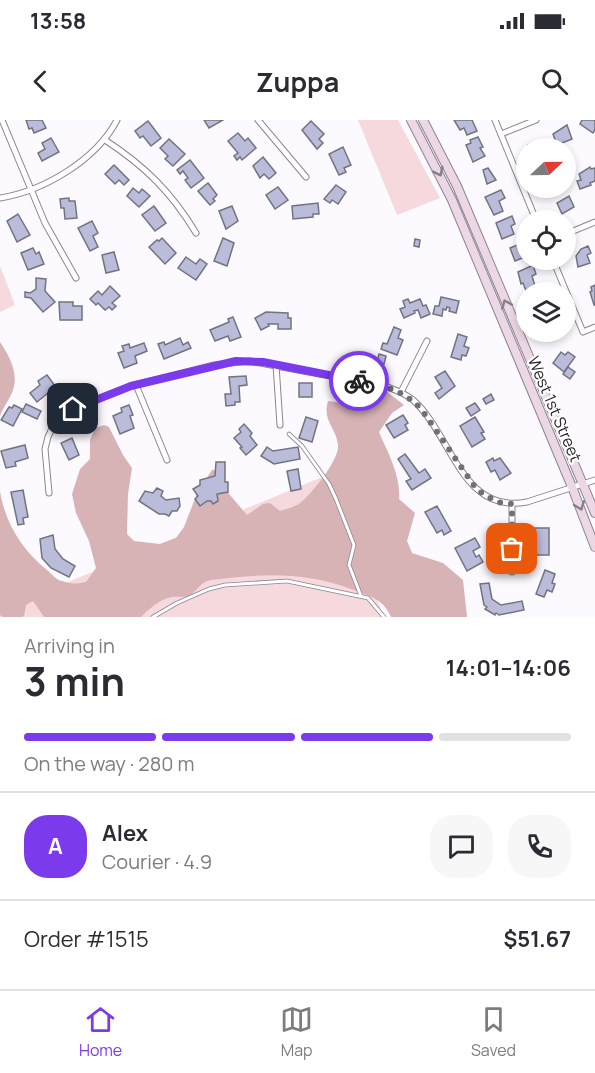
<!DOCTYPE html>
<meta charset="utf-8">
<style>
body{margin:0;font-family:Manrope,sans-serif;background:#f7f7f7;color:#2b2b33;height:100vh;display:flex;flex-direction:column;font-size:22px;white-space:nowrap}
*{box-sizing:border-box;margin:0}
p{font-size:20px;color:#7c7c81}
.icon{flex:none;width:33px;height:33px;fill:none;stroke:currentColor;stroke-width:2;stroke-linecap:round;stroke-linejoin:round}
.map{position:relative;height:497px;overflow:hidden}
.side{display:flex;flex-direction:column;background:#fff;flex:1}
.side>*{flex:none}
.needle{width:39px;rotate:68deg}
.buttons{position:absolute;left:516px;top:18px;display:grid;gap:12px}
.buttons a{display:grid;place-items:center;width:60px;height:60px;border-radius:50%;background:#fff;box-shadow:0 3px 9px #0003;font-size:30px}
.pin{position:absolute;display:grid;place-items:center;width:51px;height:51px;color:#fff;margin:-26px;border-radius:12px;box-shadow:0 3px 9px #0006}
.courier{position:absolute;display:grid;place-items:center;width:60px;height:60px;margin:-30px;border:4px solid #7c3aed;border-radius:50%;background:#fff;color:#222;box-shadow:0 2px 8px #0007}
.head em{font-style:normal;font-weight:700}
.head div{display:flex;flex-direction:column-reverse}
.head{display:flex;align-items:center;justify-content:space-between;height:102px;padding:0 24px}
h1{font-size:39px;font-weight:700;line-height:45px}
.bar{display:grid;grid-template-columns:repeat(4,1fr);gap:9px 6px;align-content:center;height:72px;padding:0 24px}
.bar i{height:8px;border-radius:4px;background:#e1e1e2}
.bar .active{background:#7c3aed}
.bar p{grid-column:span 4}
.line{display:flex;align-items:center;gap:15px;padding:0 24px;border-top:2px solid #e1e1e2}
.line div{flex:1}
.round{display:grid;place-items:center;flex:none;width:63px;height:63px;border-radius:24px;background:#f7f7f7}
.status{display:flex;justify-content:space-between;align-items:center;height:42px;padding:0 30px;background:#fff;direction:ltr}
.status svg{height:16px;fill:currentColor}
header{display:flex;justify-content:space-between;align-items:center;height:78px;padding:0 24px;background:#fff;font-size:27px;font-weight:700}
.tab-bar{display:flex;justify-content:space-around;align-items:center;height:84px;border-top:2px solid #e1e1e2;background:#fff;font-size:16px;color:#7c7c81}
.tab-bar a{display:grid;justify-items:center;gap:3px}
.tab-bar .active{color:#7c3aed}
.map>svg:first-child{display:block}
.green{fill:#f6d9dc}
.forest{fill:#d7b3b6}
.building{fill:#babcda;stroke:#727382;stroke-width:1.5}
.lines{fill:none;stroke-linecap:round;stroke-linejoin:round}
.service-casing{stroke:#8c8492;stroke-width:4.5}
.minor-casing{stroke:#8c8492;stroke-width:7}
.secondary-casing{stroke:#8c8492;stroke-width:10}
.service{stroke:#fff;stroke-width:3}
.minor{stroke:#fff;stroke-width:5}
.secondary{stroke:#ecd8e5;stroke-width:8}
.oneway{stroke:#8a7e88}
.done{stroke:#726f75;stroke-width:6;stroke-dasharray:0 10.8}
.route{stroke:#7c3aed;stroke-width:8}
.labels{text-anchor:middle;stroke-width:4.5;stroke-linejoin:round;paint-order:stroke}
.street-label{font-size:16px;fill:#28242a;stroke:#fff}
</style>
<div class="status"><b>13:58</b><svg viewBox="0 0 49 12"><path d="M0 12V9h3v3zM5 12V6h3v6zM10 12V3h3v9zM15 12V0h3v12zM26 1h20v11H26zM47 4h2v5h-2z"/></svg></div>
<header><svg class="icon" aria-label="back" viewBox="0 0 24 24"><path d="M15 5l-7 7 7 7"/></svg>Zuppa<svg class="icon" aria-label="search" viewBox="0 0 24 24"><circle cx="10" cy="10" r="6"/><path d="M15 15l6 6"/></svg></header>
<div class="map">
<svg width="595" height="497" viewBox="0 0 595 497">
<rect width="100%" height="100%" fill="#fcf9ff"/>
<g class="green">
<polygon points="358,0 398,0 440,78 397,95"/>
<polygon points="0,146 15,185 0,192"/>
<polygon points="327,355 384,497 0,497 0,490"/>
</g>
<g class="forest">
<path d="M0,222C9,235 19,254 13,270C10,279 3,287 0,296Z"/>
<path d="M386,271L404,285L392,293L379,312C388,333 401,356 399,379L415,393L407,421L412,433L443,443L463,460L467,497H391C383,478 369,476 351,469C312,454 271,453 229,458C224,459 217,459 211,460C201,462 200,467 193,473C187,479 179,476 172,477C160,479 149,489 141,497H44L33,481L26,485L24,496L22,497H3L0,495V371C5,403 22,430 47,450C52,454 56,460 62,461C70,464 78,464 86,462L96,448L89,421L76,393L72,374L80,349L90,339V320L95,308L104,305L109,307L123,335L132,348L128,374L127,414L134,421L160,424L176,418L184,407L198,371L212,350H218L224,368L247,395L263,384L270,383L280,391C285,389 292,388 297,385C309,378 340,339 338,325C336,307 322,301 328,281L356,285L370,272Z"/>
</g>
<g class="building">
<polygon points="26,0 42,0 46,8 34,13 32,8 29,9"/>
<polygon points="204,0 223,0 209,8"/>
<polygon points="454,0 472,0 477,11 467,15 464,8 460,10"/>
<polygon points="582,0 595,0 595,10 593,13 580,4"/>
<polygon points="148,1 161,18 151,26 143,16 140,18 135,11"/>
<polygon points="311,1 324,14 319,19 323,23 317,29 302,10"/>
<polygon points="567,5 572,19 557,25 553,14"/>
<polygon points="238,13 245,21 248,18 256,28 242,40 240,37 237,40 234,36 238,33 228,21"/>
<polygon points="478,17 483,27 480,28 485,36 473,42 466,25 471,23 470,20"/>
<polygon points="51,18 59,32 42,41 38,33 45,29 42,23"/>
<polygon points="169,19 185,34 173,46 165,39 168,36 160,28"/>
<polygon points="545,19 548,27 530,28 528,25"/>
<polygon points="343,27 351,45 344,48 346,52 339,55 329,34"/>
<polygon points="263,37 276,53 269,59 264,54 260,58 253,46"/>
<polygon points="190,40 204,58 191,68 185,60 188,58 183,51 180,54 177,50"/>
<polygon points="114,45 129,60 124,65 119,60 115,64 105,54"/>
<polygon points="590,47 591,49 595,48 595,61 590,63 591,65 580,69 577,61 581,60 579,54"/>
<polygon points="488,48 496,60 487,64 483,50"/>
<polygon points="208,63 217,75 213,79 215,81 210,85 198,71"/>
<polygon points="336,65 346,72 338,84 332,80 330,83 324,79"/>
<polygon points="278,67 288,80 275,89 266,75"/>
<polygon points="133,68 139,73 142,69 150,76 139,87 127,76"/>
<polygon points="501,70 505,78 499,81 503,91 494,95 485,77"/>
<polygon points="569,76 574,87 562,94 557,83"/>
<polygon points="69,78 69,81 75,81 77,98 65,99 64,88 61,88 60,79"/>
<polygon points="318,83 319,94 313,94 313,97 293,99 292,86"/>
<polygon points="154,86 166,103 155,111 142,95"/>
<polygon points="232,86 238,101 226,109 219,91"/>
<polygon points="18,94 30,115 17,122 7,101"/>
<polygon points="512,96 515,104 511,106 514,114 502,119 496,103"/>
<polygon points="92,101 98,113 93,116 98,127 90,131 78,108"/>
<polygon points="162,118 176,133 165,144 149,127 157,120 159,121"/>
<polygon points="223,118 234,123 227,146 214,141"/>
<polygon points="415,119 420,120 419,127 414,126"/>
<polygon points="520,124 525,137 515,141 510,128"/>
<polygon points="588,126 591,133 587,135 590,143 578,147 576,136 581,129"/>
<polygon points="33,128 36,134 39,132 44,144 28,150 21,133"/>
<polygon points="114,132 119,150 106,153 102,135"/>
<polygon points="186,137 196,144 200,139 207,144 196,160 178,148"/>
<polygon points="533,145 536,154 532,156 535,166 526,171 523,163 521,164 518,152"/>
<polygon points="36,158 46,159 45,171 55,182 43,192 31,178 25,177 25,172 30,173 36,169"/>
<polygon points="595,165 595,185 594,185 590,172 592,171 591,167"/>
<polygon points="110,166 120,176 112,183 116,186 112,190 109,187 105,190 98,183 96,185 90,179 98,171 102,175"/>
<polygon points="441,177 459,181 456,193 449,191 450,188 447,187 446,190 443,189 442,196 433,194 435,186 439,186"/>
<polygon points="408,179 410,183 420,179 423,186 426,185 430,194 421,198 418,190 414,191 415,193 404,198 400,189 405,187 403,181"/>
<polygon points="59,182 73,182 73,186 82,186 82,200 60,200"/>
<polygon points="266,192 288,193 288,198 291,198 291,209 278,209 278,204 268,204 269,206 261,210 255,198"/>
<polygon points="233,197 241,217 230,221 228,216 215,221 210,210 229,202 228,199"/>
<polygon points="394,207 401,210 398,218 403,220 397,235 381,229 383,223 387,224"/>
<polygon points="541,212 555,212 557,218 544,220"/>
<polygon points="458,214 467,217 464,226 469,228 466,236 462,235 461,240 451,237"/>
<polygon points="180,218 183,225 188,222 191,228 164,239 158,224 164,222 165,225"/>
<polygon points="144,223 147,231 135,236 137,243 124,248 118,233 124,231 122,226 129,224 130,228"/>
<polygon points="561,232 565,235 568,232 575,237 564,252 553,243"/>
<polygon points="379,234 386,236 384,244 377,242"/>
<polygon points="568,247 575,252 570,259 563,254"/>
<polygon points="445,251 455,266 439,279 435,273 442,268 435,257"/>
<polygon points="47,255 58,270 50,276 48,273 37,282 30,273 40,265 38,261"/>
<polygon points="246,256 247,265 239,266 240,282 235,282 235,285 226,286 225,274 231,274 229,257"/>
<rect x="299" y="263" width="13" height="14"/>
<polygon points="491,274 494,280 486,284 483,279"/>
<polygon points="475,283 480,290 471,296 466,288"/>
<polygon points="26,284 41,291 37,299 22,292"/>
<polygon points="14,285 22,289 13,306 1,300 9,287 12,288"/>
<polygon points="129,285 133,295 130,296 134,308 120,314 113,296 122,292 121,288"/>
<polygon points="403,295 408,303 405,305 408,310 394,318 386,305"/>
<polygon points="306,297 318,301 312,322 299,318"/>
<polygon points="475,297 484,312 481,313 485,319 472,327 460,306"/>
<polygon points="244,304 252,313 250,316 257,325 246,335 240,328 242,327 234,318 241,312 239,309"/>
<polygon points="72,318 79,335 69,340 61,323"/>
<polygon points="25,325 28,338 15,342 16,346 6,348 1,331"/>
<polygon points="267,327 273,331 298,327 300,339 274,344 261,336"/>
<polygon points="405,334 419,353 425,349 431,358 412,370 406,361 411,359 398,339"/>
<polygon points="493,338 494,341 500,338 511,353 500,360 495,350 491,352 486,342"/>
<polygon points="216,342 225,342 225,362 228,362 228,372 217,374 218,381 213,384 211,381 207,381 200,386 195,379 198,376 193,369 200,365 200,360 215,356"/>
<polygon points="298,349 301,369 291,371 287,351"/>
<polygon points="157,368 163,371 161,376 166,380 179,378 180,386 177,391 172,391 169,396 165,394 159,394 139,381 145,371 153,373"/>
<polygon points="23,370 28,397 23,398 24,404 18,405 11,372"/>
<polygon points="437,386 451,411 444,415 442,410 437,413 425,392"/>
<rect x="535" y="408" width="14" height="27"/>
<polygon points="53,415 55,429 63,439 75,446 69,457 51,448 42,438 40,419"/>
<polygon points="475,418 480,427 473,431 476,437 479,435 483,442 467,451 455,428"/>
<polygon points="545,450 555,454 552,463 555,464 552,472 547,470 544,477 536,474"/>
<polygon points="489,463 492,479 501,485 522,481 524,490 499,495 496,493 495,495 485,489 487,487 484,485 480,464"/>
</g>
<g class="lines">
<defs>
<g id="service">
<polyline points="289,314 302,326 329,364 336,379 354,425 349,445 361,476"/>
<polyline points="153,497 177,483 209,469 225,465 287,461 368,478 384,497"/>
</g>
<g id="minor">
<polyline points="2,0 45,103 76,158"/>
<polyline points="258,0 306,57"/>
<polyline points="495,0 536,100"/>
<polyline points="501,14 536,0"/>
<path d="M105,20C145,46 172,73 196,113"/>
<path d="M0,78C44,71 96,40 117,0"/>
<polyline points="566,114 595,102"/>
<polyline points="553,140 583,212 595,207"/>
<polyline points="276,245 280,305"/>
<polyline points="136,265 167,340"/>
<polyline points="401,272 427,221"/>
<path d="M49,373L45,329L48,317L54,304L73,289L131,266L214,245L249,241L385,266C395,270 405,273 413,280C452,314 461,395 527,382L595,360"/>
<polyline points="512,384 512,452"/>
</g>
<g id="secondary">
<polyline points="411,0 452,80 572,367 595,427"/>
<polyline points="423,0 457,66 595,393"/>
</g>
</defs>
<use href="#service" class="service-casing"/>
<use href="#minor" class="minor-casing"/>
<use href="#secondary" class="secondary-casing"/>
<use href="#service" class="service"/>
<use href="#minor" class="minor"/>
<use href="#secondary" class="secondary"/>
</g>
<defs><path id="oneway-chevron" d="M-2-3.5L2.5 0L-2 3.5" fill="none" stroke-width="1.6" stroke-linecap="round" stroke-linejoin="round" transform="scale(1.5)"/></defs>
<g class="oneway">
<use href="#oneway-chevron" transform="translate(439 52) rotate(64)"/>
<use href="#oneway-chevron" transform="translate(506 184) rotate(-113)"/>
<use href="#oneway-chevron" transform="translate(580 386) rotate(69)"/>
</g>
<g class="lines">
<path class="done" d="M359,261C385,266 404,270 422,290L477,370L497,382L512,384V429"/>
<polyline class="route" points="73,289 131,266 236,241 263,242 359,261"/>
</g>
<g class="labels">
<g class="street-label">
<text transform="translate(555 289) rotate(67)" y="6">West 1st Street</text>
</g>
</g>
</svg>
<div class="buttons">
<a><svg class="needle" viewBox="-14 -14 28 28"><path d="M0-13l5 13h-10z" fill="#e53935"/><path d="M0 13l5-13h-10z" fill="#7c7c81"/></svg></a>
<a><svg class="icon" aria-label="locate" viewBox="0 0 24 24"><circle cx="12" cy="12" r="6"/><path d="M12 2v4M12 18v4M2 12h4M18 12h4"/></svg></a>
<a><svg class="icon" aria-label="layers" viewBox="0 0 24 24"><path d="M12 4l9 5-9 5-9-5zM3 14l9 5 9-5"/></svg></a>
</div>
<div class="pin" style="left:512px;top:429px;background:#ea580c"><svg class="icon" aria-label="bag" viewBox="0 0 24 24"><path d="M5 8h14l-1 12H6zM9 8a3 3 0 0 1 6 0"/></svg></div>
<div class="pin" style="left:73px;top:289px;background:#1f2937"><svg class="icon" aria-label="home" viewBox="0 0 24 24"><path d="M3 11l9-7 9 7M6 9v11h12V9"/></svg></div>
<div class="courier" style="left:359px;top:261px"><svg class="icon" aria-label="bike" viewBox="0 0 24 24"><circle cx="6" cy="16" r="4"/><circle cx="18" cy="16" r="4"/><path d="M6 16l4-8h5l3 8M10 8l3 8H6M13 5h3"/></svg></div>
</div>
<section class="side">
<div class="head"><div><h1>3 min</h1><p>Arriving in</p></div><em>14:01–14:06</em></div>
<div class="bar"><i class="active"></i><i class="active"></i><i class="active"></i><i></i><p>On the way · 280 m</p></div>
<div class="line" style="height:108px"><b class="round" style="background:#7c3aed;color:#fff">A</b><div><b>Alex</b><p>Courier · 4.9</p></div><a class="round"><svg class="icon" aria-label="chat" viewBox="0 0 24 24"><path d="M4 5h16v11H9l-5 4z"/></svg></a><a class="round"><svg class="icon" aria-label="phone" viewBox="0 0 24 24"><path d="M5 4h4l2 5-3 2q2 4 5 5l2-3 5 2v4C11 20 4 13 5 4z"/></svg></a></div>
<div class="line" style="height:78px"><div>Order #1515</div><b>$51.67</b></div>
</section>
<nav class="tab-bar">
<a class="active"><svg class="icon" aria-label="home" viewBox="0 0 24 24"><path d="M3 11l9-7 9 7M6 9v11h12V9"/></svg>Home</a>
<a><svg class="icon" aria-label="map" viewBox="0 0 24 24"><path d="M3 6l6-2 6 2 6-2v14l-6 2-6-2-6 2zM9 4v14M15 6v14"/></svg>Map</a>
<a><svg class="icon" aria-label="saved" viewBox="0 0 24 24"><path d="M7 4h10v16l-5-4-5 4z"/></svg>Saved</a>
</nav>
